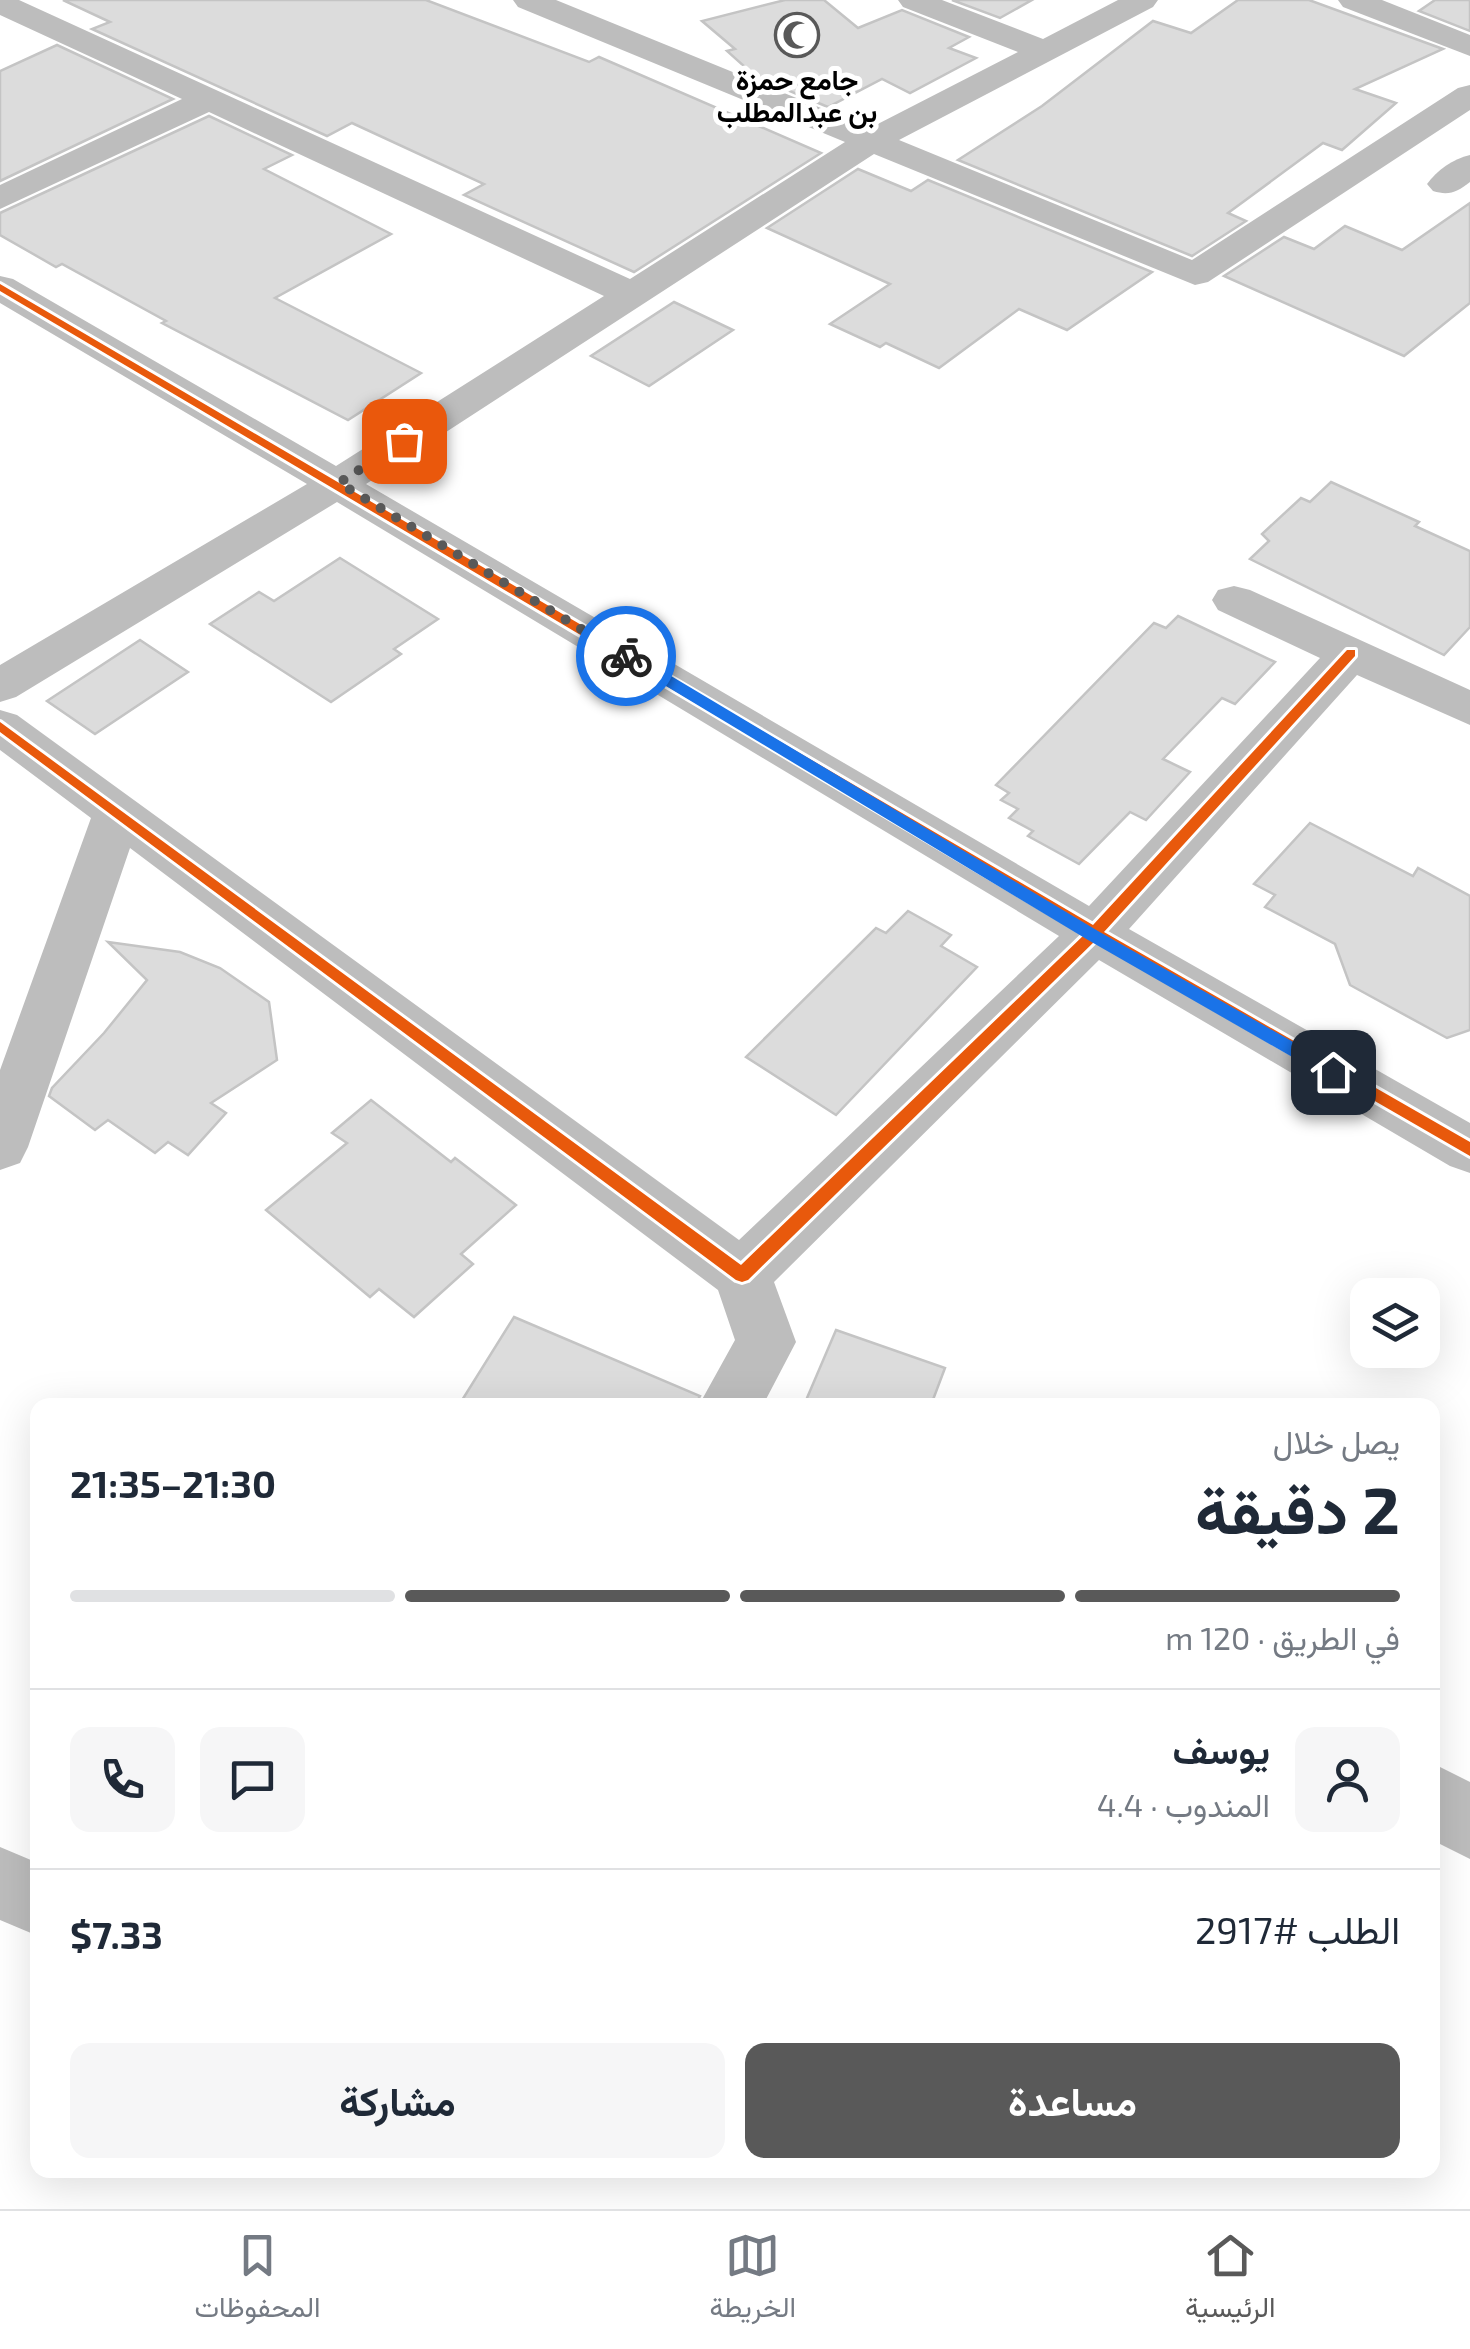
<!DOCTYPE html>
<html lang="ar">
<meta charset="utf-8">
<style>
body{margin:0;font-family:"Exo 2",Vazirmatn,sans-serif;background:#f6f6f7;color:#1f2937;direction:rtl;height:100vh;display:flex;flex-direction:column;font-size:38px;white-space:nowrap}
*{box-sizing:border-box;margin:0}
p{font-size:32px;color:#747a83}
.icon{flex:none;width:55px;height:55px;fill:none;stroke:currentColor;stroke-width:2;stroke-linecap:round;stroke-linejoin:round}
.map{position:relative;flex:1;overflow:hidden;direction:ltr}
.side{position:absolute;left:30px;top:1398px;width:1410px;height:780px;display:flex;flex-direction:column;background:#fff;border-radius:20px;box-shadow:0 10px 40px #0002;direction:rtl}
.side>*{flex:none}
.buttons{position:absolute;left:1350px;top:1278px;display:grid;gap:20px}
.buttons a{display:grid;place-items:center;width:90px;height:90px;border-radius:20px;background:#fff;box-shadow:0 10px 40px #0002;font-size:50px}
.pin{position:absolute;display:grid;place-items:center;width:85px;height:85px;color:#fff;margin:-42px;border-radius:20px;box-shadow:0 5px 15px #0006}
.courier{position:absolute;display:grid;place-items:center;width:100px;height:100px;margin:-50px;border:8px solid #1a73e8;border-radius:50%;background:#fff;color:#222;box-shadow:0 2px 12px #0007}
.head em{font-style:normal;font-weight:700}
.head div{display:flex;flex-direction:column-reverse}
.head{display:flex;align-items:center;justify-content:space-between;height:170px;padding:0 40px}
h1{font-size:65px;font-weight:700;line-height:75px}
.bar{display:grid;grid-template-columns:repeat(4,1fr);gap:15px 10px;align-content:center;height:120px;padding:0 40px}
.bar i{height:12px;border-radius:8px;background:#e0e1e3}
.bar .active{background:#595959}
.bar p{grid-column:span 4}
.line{display:flex;align-items:center;gap:25px;padding:0 40px;border-top:2px solid #e0e1e3}
.line div{flex:1}
.round{display:grid;place-items:center;flex:none;width:105px;height:105px;border-radius:20px;background:#f6f6f7}
.cta{display:flex;gap:20px;margin-top:auto;padding:20px 40px}
.cta a{flex:1;height:115px;border-radius:20px;background:#595959;color:#fff;font-size:40px;font-weight:700;line-height:115px;text-align:center}
.cta a+a{background:#f6f6f7;color:#1f2937}
.menu{display:flex;justify-content:space-around;align-items:center;height:140px;border-top:2px solid #e0e1e3;background:#fff;font-size:28px;color:#747a83}
.menu a{display:grid;justify-items:center;gap:5px}
.menu .active{color:#595959}
.map>svg:first-child{display:block}
.building{fill:#dcdcdc;stroke:#c4c4c4;stroke-width:2.5}
.lines{fill:none;stroke-linecap:round;stroke-linejoin:round}
.minor{fill:#bdbdbd;fill-rule:evenodd}
.cycleway-casing{stroke:#fff;stroke-width:6}
.cycleway{fill:#e8590c;fill-rule:evenodd}
.route{fill:#1a73e8}
.done{stroke:#595959;stroke-width:10;stroke-dasharray:0 18}
.labels{text-anchor:middle;stroke-width:10;stroke-linejoin:round;paint-order:stroke}
.far-poi-label{font-size:28px;font-weight:bold;fill:#000;stroke:#fff}
</style>
<div class="map">
<svg width="1470" height="2209" viewBox="0 0 1470 2209">
<rect width="100%" height="100%" fill="#fff"/>
<g class="building">
<polygon points="63,0 426,0 589,62 599,57 821,153 634,272 464,195 484,184 352,123 327,136 92,29 110,22"/>
<polygon points="785,0 824,0 858,28 902,10 969,37 949,48 976,58 910,93 882,79 828,107 756,77 727,51 735,49 702,21"/>
<polygon points="952,0 1032,0 1000,18"/>
<polygon points="1238,0 1309,0 1443,49 1355,89 1396,103 1342,150 1323,143 1228,213 1246,221 1192,256 958,160 1042,106 1153,21 1191,33"/>
<polygon points="1435,0 1470,0 1470,31 1419,11"/>
<polygon points="57,45 173,99 0,181 0,71"/>
<polygon points="209,116 292,155 264,169 391,234 275,298 421,373 348,420 162,323 166,321 62,264 56,267 0,235 0,213"/>
<polygon points="858,169 911,191 928,180 1152,272 1067,330 1019,309 939,368 886,343 880,347 830,324 890,284 767,228"/>
<polygon points="1470,203 1470,303 1404,356 1224,276 1284,237 1314,249 1345,226 1402,250"/>
<polygon points="674,302 733,330 649,386 591,356"/>
<polygon points="1331,482 1419,522 1415,526 1470,551 1470,627 1444,655 1250,559 1269,541 1262,534 1301,498 1310,502"/>
<polygon points="340,558 438,619 394,649 401,654 331,702 210,624 259,592 274,601"/>
<polygon points="1178,616 1275,662 1235,704 1222,698 1163,759 1190,772 1146,820 1130,812 1079,864 1028,836 1033,831 1009,818 1018,809 1001,800 1009,793 996,785 1154,623 1166,628"/>
<polygon points="140,640 188,672 95,734 47,701"/>
<polygon points="1310,823 1413,876 1418,868 1470,896 1470,1030 1447,1038 1350,985 1335,944 1265,907 1275,895 1254,884"/>
<polygon points="908,911 951,935 941,946 977,967 836,1115 746,1057 876,928 886,933"/>
<polygon points="108,942 180,952 220,968 269,1002 277,1060 211,1103 226,1113 188,1155 168,1142 155,1153 108,1120 95,1130 49,1096 52,1088 104,1033 147,980"/>
<polygon points="371,1100 451,1162 455,1158 516,1205 461,1254 473,1264 414,1317 379,1289 370,1297 266,1210 347,1143 332,1133"/>
<polygon points="514,1317 700,1396 695,1405 459,1405"/>
<polygon points="836,1330 945,1368 931,1405 804,1405"/>
</g>
<g class="lines">
<g class="minor">
<polygon points="0,0 19,0 630,279 845,142 518,7 513,0 556,0 870,128 1018,52 903,7 898,0 942,0 1043,39 1118,0 1158,0 1153,7 899,140 1192,260 1458,88 1470,85 1470,110 1208,282 1195,285 874,154 366,484 1089,906 1320,658 1218,610 1212,600 1218,590 1234,586 1250,590 1470,690 1470,725 1357,675 1129,929 1470,1123 1470,1173 1450,1166 1099,960 774,1282 796,1342 763,1405 699,1405 735,1340 718,1290 130,848 28,1147 20,1163 0,1170 0,1070 91,818 0,750 0,710 17,715 739,1240 1059,936 337,502 16,697 0,702 0,665 307,484 0,303 0,276 13,279 336,466 604,296 209,112 0,209 0,185 182,99 0,15"/>
<polygon points="1338,0 1382,0 1470,35 1470,56 1343,7"/>
<path d="M1470,155V182C1457,192 1449,196 1433,191L1427,184C1437,170 1453,159 1470,155Z"/>
<polygon points="1432,1763 1470,1782 1470,1859 1432,1840"/>
<polygon points="0,1847 38,1863 38,1936 0,1920"/>
</g>
<defs>
<polygon id="cycleway" points="0,284 1093,925 1347,650 1355,650 1355,656 1104,932 1470,1142 1470,1156 1096,940 748,1280 742,1282 736,1280 0,732 0,722 741,1265 1085,934 0,291"/>
</defs>
<use href="#cycleway" class="cycleway-casing"/>
<use href="#cycleway" class="cycleway"/>
</g>
<polygon class="route" points="621,652 631,652 1098,931 1339,1068 1339,1077 1327,1077 1088,940 621,659"/>
<g class="lines">
<polyline class="done" points="404,441 339,483 626,656"/>
</g>
<defs>
<symbol id="mosque-ring" viewBox="-11 -11 22 22"><circle r="9.5" fill="#fff" stroke="#595959" stroke-width="1.5"/><path d="M3.5-4.9A6 6 0 1 0 3.5 4.9A5 5 0 1 1 3.5-4.9Z" fill="#595959"/></symbol>
</defs>
<g fill-rule="evenodd">
<use href="#mosque-ring" x="772" y="10" width="50" height="50"/>
</g>
<g class="labels">
<g class="far-poi-label">
<text x="797" y="90">جامع حمزة<tspan x="797" dy="32">بن عبدالمطلب</tspan></text>
</g>
</g>
</svg>
<div class="buttons">
<a><svg class="icon" aria-label="layers" viewBox="0 0 24 24"><path d="M12 4l9 5-9 5-9-5zM3 14l9 5 9-5"/></svg></a>
</div>
<div class="pin" style="left:404px;top:441px;background:#ea580c"><svg class="icon" aria-label="bag" viewBox="0 0 24 24"><path d="M5 8h14l-1 12H6zM9 8a3 3 0 0 1 6 0"/></svg></div>
<div class="pin" style="left:1333px;top:1072px;background:#1f2937"><svg class="icon" aria-label="home" viewBox="0 0 24 24"><path d="M3 11l9-7 9 7M6 9v11h12V9"/></svg></div>
<div class="courier" style="left:626px;top:656px"><svg class="icon" aria-label="bike" viewBox="0 0 24 24"><circle cx="6" cy="16" r="4"/><circle cx="18" cy="16" r="4"/><path d="M6 16l4-8h5l3 8M10 8l3 8H6M13 5h3"/></svg></div>
<section class="side">
<div class="head"><div><h1>2 دقيقة</h1><p>يصل خلال</p></div><em>21:30–21:35</em></div>
<div class="bar"><i class="active"></i><i class="active"></i><i class="active"></i><i></i><p>في الطريق · 120 m</p></div>
<div class="line" style="height:180px"><a class="round"><svg class="icon" aria-label="person" viewBox="0 0 24 24"><circle cx="12" cy="8" r="4"/><path d="M4 21q1-7 8-7t8 7"/></svg></a><div><b>يوسف</b><p>المندوب · 4.4</p></div><a class="round"><svg class="icon" aria-label="chat" viewBox="0 0 24 24"><path d="M4 5h16v11H9l-5 4z"/></svg></a><a class="round"><svg class="icon" aria-label="phone" viewBox="0 0 24 24"><path d="M5 4h4l2 5-3 2q2 4 5 5l2-3 5 2v4C11 20 4 13 5 4z"/></svg></a></div>
<div class="line" style="height:130px"><div>الطلب #2917</div><b>$7.33</b></div>
<div class="cta"><a>مساعدة</a><a>مشاركة</a></div>
</section>
</div>
<nav class="menu">
<a class="active"><svg class="icon" aria-label="home" viewBox="0 0 24 24"><path d="M3 11l9-7 9 7M6 9v11h12V9"/></svg>الرئيسية</a>
<a><svg class="icon" aria-label="map" viewBox="0 0 24 24"><path d="M3 6l6-2 6 2 6-2v14l-6 2-6-2-6 2zM9 4v14M15 6v14"/></svg>الخريطة</a>
<a><svg class="icon" aria-label="saved" viewBox="0 0 24 24"><path d="M7 4h10v16l-5-4-5 4z"/></svg>المحفوظات</a>
</nav>
